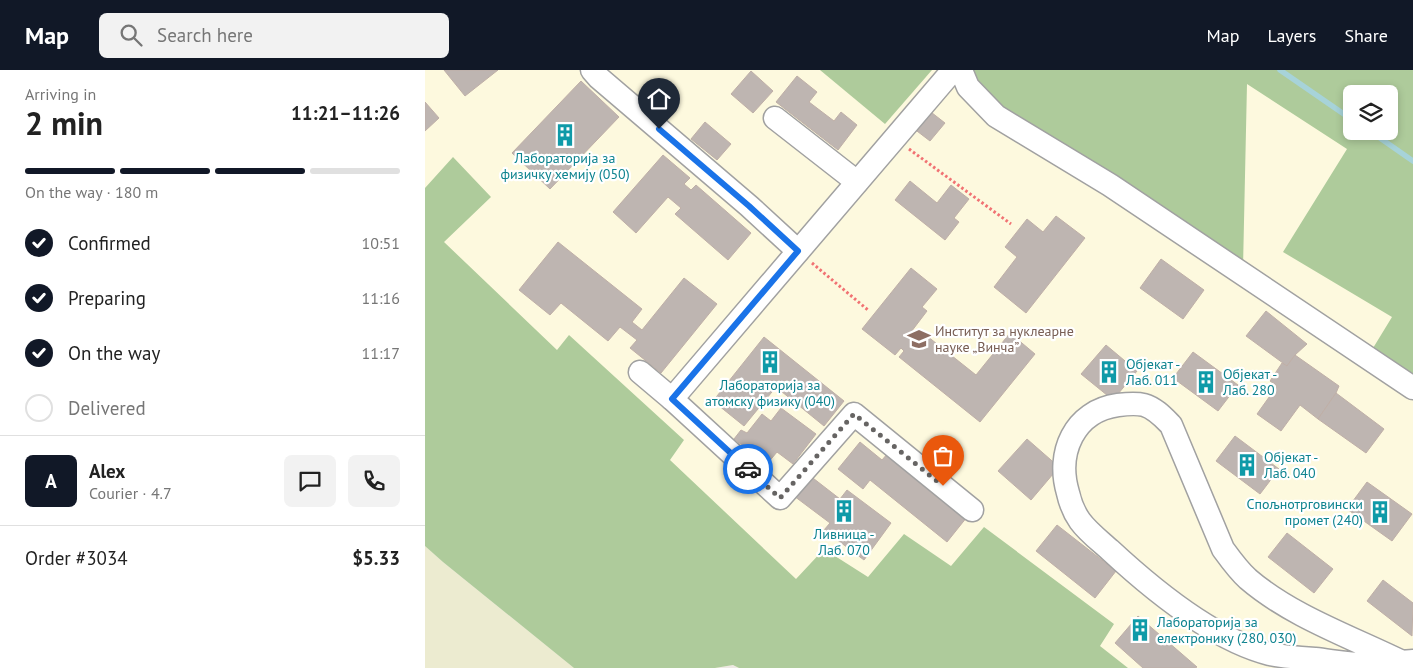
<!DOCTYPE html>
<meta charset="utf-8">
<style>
body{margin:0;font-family:"PT Sans",sans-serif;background:#f2f2f2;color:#222;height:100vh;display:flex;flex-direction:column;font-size:19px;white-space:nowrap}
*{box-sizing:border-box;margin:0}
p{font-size:16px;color:#767676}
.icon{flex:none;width:28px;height:28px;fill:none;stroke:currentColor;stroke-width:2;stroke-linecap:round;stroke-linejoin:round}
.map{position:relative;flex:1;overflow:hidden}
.drawer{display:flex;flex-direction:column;background:#fff;width:425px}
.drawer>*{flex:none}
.controls{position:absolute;left:918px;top:15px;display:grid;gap:10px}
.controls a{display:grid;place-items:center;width:55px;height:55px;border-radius:8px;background:#fff;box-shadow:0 2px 8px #0003;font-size:25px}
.pin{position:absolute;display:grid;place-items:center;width:42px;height:42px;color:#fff;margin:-51px -21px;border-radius:50% 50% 50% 0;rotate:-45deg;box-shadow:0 0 5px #0007}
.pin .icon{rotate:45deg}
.courier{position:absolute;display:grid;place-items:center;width:50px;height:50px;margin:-25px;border:4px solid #1a73e8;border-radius:50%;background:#fff;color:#222;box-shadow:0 1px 6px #0007}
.head em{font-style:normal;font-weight:800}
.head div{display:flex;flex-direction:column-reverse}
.head{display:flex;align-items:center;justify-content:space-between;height:85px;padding:0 25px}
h1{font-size:32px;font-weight:800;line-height:38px}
.bar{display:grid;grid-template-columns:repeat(4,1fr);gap:8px 5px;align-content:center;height:60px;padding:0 25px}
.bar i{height:6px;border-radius:4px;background:#e0e0e0}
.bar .current{background:#111827}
.bar p{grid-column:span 4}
.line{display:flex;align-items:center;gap:12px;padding:0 25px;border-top:1px solid #e0e0e0}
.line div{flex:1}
.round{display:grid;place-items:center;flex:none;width:52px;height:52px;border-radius:8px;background:#f2f2f2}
ol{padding:0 25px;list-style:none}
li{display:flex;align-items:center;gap:15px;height:55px}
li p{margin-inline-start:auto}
li .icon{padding:5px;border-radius:50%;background:#111827;color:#fff;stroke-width:4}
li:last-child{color:#767676}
li i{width:28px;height:28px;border:2px solid #e0e0e0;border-radius:50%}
header{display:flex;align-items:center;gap:30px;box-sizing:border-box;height:70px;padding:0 25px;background:#111827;color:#fff}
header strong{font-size:24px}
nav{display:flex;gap:28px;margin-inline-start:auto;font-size:18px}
.search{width:350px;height:45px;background:#f2f2f2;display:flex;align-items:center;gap:12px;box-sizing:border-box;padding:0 18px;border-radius:8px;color:#767676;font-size:19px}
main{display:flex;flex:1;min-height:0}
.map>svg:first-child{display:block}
.education{fill:#fdf9de;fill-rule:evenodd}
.farmland{fill:#ecebd0}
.forest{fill:#aecb9b;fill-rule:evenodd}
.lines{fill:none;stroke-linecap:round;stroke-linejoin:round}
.stream{stroke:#a7d3d9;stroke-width:5.5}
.building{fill:#beb5b1;stroke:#bfafa7}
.minor-casing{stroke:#a1a1a1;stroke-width:25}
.path{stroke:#f17273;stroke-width:3;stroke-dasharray:2.5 2.5;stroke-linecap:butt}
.minor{stroke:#fff;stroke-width:22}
.done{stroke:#666463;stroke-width:5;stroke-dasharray:0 9}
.route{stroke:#1a73e8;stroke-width:6}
.labels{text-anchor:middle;stroke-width:4.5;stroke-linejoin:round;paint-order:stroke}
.culture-label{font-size:14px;fill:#0d838f;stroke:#fff;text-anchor:start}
.education-label{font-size:14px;fill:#785e54;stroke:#fff;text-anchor:start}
</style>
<header>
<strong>Map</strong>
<div class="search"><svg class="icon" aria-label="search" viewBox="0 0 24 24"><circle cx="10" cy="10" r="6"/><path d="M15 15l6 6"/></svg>Search here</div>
<nav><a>Map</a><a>Layers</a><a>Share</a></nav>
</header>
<main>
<section class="drawer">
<div class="head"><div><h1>2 min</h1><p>Arriving in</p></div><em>11:21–11:26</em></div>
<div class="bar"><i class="current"></i><i class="current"></i><i class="current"></i><i></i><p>On the way · 180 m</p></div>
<ol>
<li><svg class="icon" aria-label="check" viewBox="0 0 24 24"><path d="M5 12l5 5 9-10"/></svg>Confirmed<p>10:51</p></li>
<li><svg class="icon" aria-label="check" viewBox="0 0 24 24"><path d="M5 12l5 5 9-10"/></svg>Preparing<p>11:16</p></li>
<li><svg class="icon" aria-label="check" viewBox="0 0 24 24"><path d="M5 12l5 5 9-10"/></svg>On the way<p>11:17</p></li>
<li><i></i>Delivered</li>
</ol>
<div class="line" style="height:90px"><b class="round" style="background:#111827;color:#fff">A</b><div><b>Alex</b><p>Courier · 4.7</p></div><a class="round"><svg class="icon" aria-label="chat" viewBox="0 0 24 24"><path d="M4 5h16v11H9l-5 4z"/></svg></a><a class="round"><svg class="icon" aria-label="phone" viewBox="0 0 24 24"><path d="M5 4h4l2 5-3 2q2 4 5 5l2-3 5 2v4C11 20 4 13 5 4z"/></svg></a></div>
<div class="line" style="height:65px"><div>Order #3034</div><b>$5.33</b></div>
</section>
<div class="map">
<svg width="988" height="598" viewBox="0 0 988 598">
<rect width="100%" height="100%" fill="#eee9e4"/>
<path class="education" d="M0,0H988V598H314L308,595L290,598H149L0,476ZM926,24H964V61H926Z"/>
<polygon class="farmland" points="0,476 18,492 149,598 0,598"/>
<g class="forest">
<polygon points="395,0 507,0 460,54"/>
<path d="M541,0H988V311L945,283L967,247L858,182L922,79L822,14L818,198L573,41ZM926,24H964V61H926Z"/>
<polygon points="28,87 66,127 19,172 132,280 144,265 259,370 245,390 371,509 399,479 443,507 479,464 526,496 559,457 689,554 675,576 703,598 314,598 308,595 290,598 149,598 18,492 0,476 0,118"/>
</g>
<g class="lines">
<g class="stream">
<polyline points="855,0 926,49"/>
<polyline points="945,61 988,91"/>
</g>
</g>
<g class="building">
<polygon points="19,0 73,0 40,26"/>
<polygon points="326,1 348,21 328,43 306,24"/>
<polygon points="372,6 392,22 384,32 409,51 416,42 432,55 413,80 351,32"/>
<polygon points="156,11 194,47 125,119 87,83"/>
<polygon points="0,32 14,48 0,61"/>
<polygon points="502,39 520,53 505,71 488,58"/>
<polygon points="280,52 306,74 292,90 266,69"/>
<polygon points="238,85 265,108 259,114 266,120 271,115 326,163 303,190 250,144 256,138 243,127 211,163 188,142"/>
<polygon points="485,111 512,133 526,115 544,129 529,148 534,152 520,170 470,130"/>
<polygon points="631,146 660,168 601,243 569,217 592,187 580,177 602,149 618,162"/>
<polygon points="133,172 217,239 207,252 217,260 259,208 292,234 236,303 205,278 212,270 195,257 183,271 136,233 125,245 94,220"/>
<polygon points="736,189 779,220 758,249 715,218"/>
<polygon points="486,198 512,219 497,237 502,241 483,266 490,272 497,262 551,305 585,263 610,284 555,352 474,287 479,281 476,278 470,285 437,259"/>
<polygon points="841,241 882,274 870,285 862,296 821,266"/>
<polygon points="339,267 419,331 399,356 351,317 319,356 288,331"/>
<polygon points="681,275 712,301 688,330 656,304"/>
<polygon points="768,282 813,315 793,341 748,308"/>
<polygon points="870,285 914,316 911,323 893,349 875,335 856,361 832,344 852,316 845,311 857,293 862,296"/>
<polygon points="911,323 959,359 941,383 893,349"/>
<polygon points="356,338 391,364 368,394 352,382 342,394 309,369 316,360 322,363 337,344 346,351"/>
<polygon points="810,366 854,399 835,424 791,391"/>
<polygon points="602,369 634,397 606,430 573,401"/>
<polygon points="435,372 457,390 463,383 542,447 522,472 445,410 438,419 413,399"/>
<polygon points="384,405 415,429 422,420 466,453 439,490 399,460 405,453 369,426"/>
<polygon points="942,412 987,444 967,471 922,439"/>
<polygon points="632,455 691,501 670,528 611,481"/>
<polygon points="862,463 908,499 889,523 843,487"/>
<polygon points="958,510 988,533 987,566 942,531"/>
<polygon points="713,546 772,597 770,598 718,598 690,573"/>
</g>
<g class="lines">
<defs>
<g id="minor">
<polyline points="167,0 174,8 324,136 373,181"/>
<polyline points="536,0 543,17 571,46 685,115 988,318"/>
<polyline points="350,48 432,112"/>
<polyline points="215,302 247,329 355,428 429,344 547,440"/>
<polyline points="247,329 528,0"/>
<path d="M977,592C926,567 866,546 823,509C813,500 806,490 798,479L746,355C739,348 730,338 719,335C711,333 701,334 693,335C649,341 631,383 643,423C645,432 650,444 655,451C663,462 675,471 685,480C727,519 789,570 845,584C860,587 875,588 890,589C909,591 928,595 947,594C960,594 974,592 988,591"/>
</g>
</defs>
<use href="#minor" class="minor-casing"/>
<g class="path">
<polyline points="484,79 586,154"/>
<polyline points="387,193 443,240"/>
</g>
<use href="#minor" class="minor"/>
</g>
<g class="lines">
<polyline class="done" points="323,399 355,428 429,344 518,416"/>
<polyline class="route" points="234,59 324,136 373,181 247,329 323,399"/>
</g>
<defs>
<symbol id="building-bare" viewBox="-9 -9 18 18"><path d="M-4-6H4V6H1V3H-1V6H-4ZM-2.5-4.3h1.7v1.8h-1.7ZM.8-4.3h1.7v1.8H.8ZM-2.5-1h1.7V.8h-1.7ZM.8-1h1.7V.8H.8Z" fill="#0f9aa8" stroke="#fff" stroke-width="2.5" paint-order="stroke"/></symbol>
<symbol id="university-bare" viewBox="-9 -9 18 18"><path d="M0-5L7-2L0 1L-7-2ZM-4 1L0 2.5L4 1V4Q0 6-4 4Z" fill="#8d6e63" stroke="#fff" stroke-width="2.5" paint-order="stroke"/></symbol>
</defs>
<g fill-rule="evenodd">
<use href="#building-bare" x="124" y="49" width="32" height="32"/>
<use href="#university-bare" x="478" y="253" width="32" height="32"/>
<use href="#building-bare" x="329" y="276" width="32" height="32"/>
<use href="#building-bare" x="668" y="286" width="32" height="32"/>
<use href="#building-bare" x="765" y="296" width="32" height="32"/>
<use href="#building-bare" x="806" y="379" width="32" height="32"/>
<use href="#building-bare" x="403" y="425" width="32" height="32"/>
<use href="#building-bare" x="939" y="426" width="32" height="32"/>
<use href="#building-bare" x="699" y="544" width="32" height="32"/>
</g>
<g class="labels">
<g class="culture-label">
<text x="140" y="93" text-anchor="middle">Лабораторија за<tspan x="140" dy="16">физичку хемију (050)</tspan></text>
<text x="701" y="299">Објекат -<tspan x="701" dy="16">Лаб. 011</tspan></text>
<text x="798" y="309">Објекат -<tspan x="798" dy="16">Лаб. 280</tspan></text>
<text x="345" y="320" text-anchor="middle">Лабораторија за<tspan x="345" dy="16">атомску физику (040)</tspan></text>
<text x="839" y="392">Објекат -<tspan x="839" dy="16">Лаб. 040</tspan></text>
<text x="938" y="439" text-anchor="end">Спољнотрговински<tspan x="938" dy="16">промет (240)</tspan></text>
<text x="419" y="469" text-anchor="middle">Ливница -<tspan x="419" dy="16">Лаб. 070</tspan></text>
<text x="732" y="557">Лабораторија за<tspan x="732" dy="16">електронику (280, 030)</tspan></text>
</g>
<g class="education-label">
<text x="510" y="266">Институт за нуклеарне<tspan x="510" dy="16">науке „Винча”</tspan></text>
</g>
</g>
</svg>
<div class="controls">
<a><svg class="icon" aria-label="layers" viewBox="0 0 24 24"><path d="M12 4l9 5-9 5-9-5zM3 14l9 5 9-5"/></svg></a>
</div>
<div class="pin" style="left:518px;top:416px;background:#ea580c"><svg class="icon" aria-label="bag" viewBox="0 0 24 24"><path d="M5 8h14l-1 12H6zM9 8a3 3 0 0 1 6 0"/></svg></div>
<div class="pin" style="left:234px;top:59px;background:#1f2937"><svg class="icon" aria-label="home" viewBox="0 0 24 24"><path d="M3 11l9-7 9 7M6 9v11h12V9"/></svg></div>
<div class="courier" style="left:323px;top:399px"><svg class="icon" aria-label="car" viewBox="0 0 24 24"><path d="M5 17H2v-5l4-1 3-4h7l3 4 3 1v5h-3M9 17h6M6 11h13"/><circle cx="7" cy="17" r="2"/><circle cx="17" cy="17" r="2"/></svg></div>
</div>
</main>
